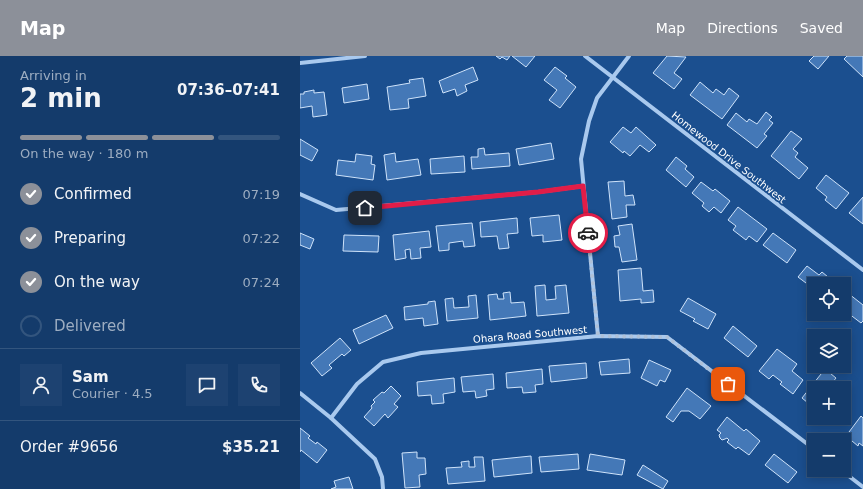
<!DOCTYPE html>
<meta charset="utf-8">
<style>
body{margin:0;font-family:"DejaVu Sans",sans-serif;background:#1d4271;color:#f1f3f6;height:100vh;display:flex;flex-direction:column;font-size:15px;white-space:nowrap}
*{box-sizing:border-box;margin:0}
p{font-size:13px;color:#9dadc1}
.icon{flex:none;width:22px;height:22px;fill:none;stroke:currentColor;stroke-width:2;stroke-linecap:round;stroke-linejoin:round}
.map{position:relative;flex:1;overflow:hidden}
.details{display:flex;flex-direction:column;background:#143b6b;width:300px}
.details>*{flex:none}
.controls{position:absolute;left:507px;top:221px;display:grid;gap:8px}
.controls a{display:grid;place-items:center;width:44px;height:44px;border-radius:0px;background:#143b6b;box-shadow:0 2px 10px #0003,0 0 0 1px #33557e;font-size:20px}
.pin{position:absolute;display:grid;place-items:center;width:34px;height:34px;color:#fff;margin:-17px;border-radius:8px;box-shadow:0 2px 6px #0006}
.courier{position:absolute;display:grid;place-items:center;width:40px;height:40px;margin:-20px;border:3px solid #e11d48;border-radius:50%;background:#fff;color:#222;box-shadow:0 1px 5px #0007}
.headline em{font-style:normal;font-weight:800}
.headline div{display:flex;flex-direction:column-reverse}
.headline{display:flex;align-items:center;justify-content:space-between;height:68px;padding:0 20px}
h1{font-size:26px;font-weight:800;line-height:30px}
.bar{display:grid;grid-template-columns:repeat(4,1fr);gap:6px 4px;align-content:center;height:48px;padding:0 20px}
.bar i{height:5px;border-radius:3px;background:#33557e}
.bar .active{background:#8c9099}
.bar p{grid-column:span 4}
.line{display:flex;align-items:center;gap:10px;padding:0 20px;border-top:1px solid #33557e}
.line div{flex:1}
.round{display:grid;place-items:center;flex:none;width:42px;height:42px;border-radius:0px;background:#1d4271}
ol{padding:0 20px;list-style:none}
li{display:flex;align-items:center;gap:12px;height:44px}
li p{margin-inline-start:auto}
li .icon{padding:4px;border-radius:50%;background:#8c9099;color:#fff;stroke-width:4}
li:last-child{color:#9dadc1}
li i{width:22px;height:22px;border:2px solid #33557e;border-radius:50%}
header{display:flex;align-items:center;gap:24px;box-sizing:border-box;height:56px;padding:0 20px;background:#8c9099;color:#fff}
header strong{font-size:19px}
nav{display:flex;gap:22px;margin-inline-start:auto;font-size:14px}
main{display:flex;flex:1;min-height:0}
.map>svg:first-child{display:block}
.building{fill:#4478b7;stroke:#cfe3fa}
.lines{fill:none;stroke-linecap:round;stroke-linejoin:round}
.street{stroke:#a9c9ee;stroke-width:4}
.done{stroke:#afc1d8;stroke-width:4;stroke-dasharray:0 7.2}
.route{stroke:#e11d48;stroke-width:5}
.labels{text-anchor:middle;stroke-width:3.5;stroke-linejoin:round;paint-order:stroke}
.street-label{font-size:10px;fill:#fff;stroke:#1b4f8f}
</style>
<header>
<strong>Map</strong>
<nav><a>Map</a><a>Directions</a><a>Saved</a></nav>
</header>
<main>
<section class="details">
<div class="headline"><div><h1>2 min</h1><p>Arriving in</p></div><em>07:36–07:41</em></div>
<div class="bar"><i class="active"></i><i class="active"></i><i class="active"></i><i></i><p>On the way · 180 m</p></div>
<ol>
<li><svg class="icon" aria-label="check" viewBox="0 0 24 24"><path d="M5 12l5 5 9-10"/></svg>Confirmed<p>07:19</p></li>
<li><svg class="icon" aria-label="check" viewBox="0 0 24 24"><path d="M5 12l5 5 9-10"/></svg>Preparing<p>07:22</p></li>
<li><svg class="icon" aria-label="check" viewBox="0 0 24 24"><path d="M5 12l5 5 9-10"/></svg>On the way<p>07:24</p></li>
<li><i></i>Delivered</li>
</ol>
<div class="line" style="height:72px"><a class="round"><svg class="icon" aria-label="person" viewBox="0 0 24 24"><circle cx="12" cy="8" r="4"/><path d="M4 21q1-7 8-7t8 7"/></svg></a><div><b>Sam</b><p>Courier · 4.5</p></div><a class="round"><svg class="icon" aria-label="chat" viewBox="0 0 24 24"><path d="M4 5h16v11H9l-5 4z"/></svg></a><a class="round"><svg class="icon" aria-label="phone" viewBox="0 0 24 24"><path d="M5 4h4l2 5-3 2q2 4 5 5l2-3 5 2v4C11 20 4 13 5 4z"/></svg></a></div>
<div class="line" style="height:52px"><div>Order #9656</div><b>$35.21</b></div>
</section>
<div class="map">
<svg width="563" height="433" viewBox="0 0 563 433">
<rect width="100%" height="100%" fill="#1b4f8f"/>
<g class="building">
<polygon points="196,0 210,0 207,4 202,1 200,3"/>
<polygon points="212,0 235,0 226,11"/>
<polygon points="367,0 386,1 374,17 382,23 374,33 353,17"/>
<polygon points="514,0 529,0 518,13 509,5"/>
<polygon points="547,0 563,0 563,21 544,3"/>
<polygon points="173,11 178,24 165,29 167,35 157,40 155,33 143,37 139,25"/>
<polygon points="255,11 267,20 265,22 276,31 260,52 249,44 257,34 244,24"/>
<polygon points="123,22 126,40 108,43 109,52 90,54 87,31 110,27 109,24"/>
<polygon points="400,26 413,37 416,33 424,39 429,32 439,40 422,63 390,39"/>
<polygon points="67,28 69,43 44,47 42,32"/>
<polygon points="14,34 14,37 24,36 27,59 13,61 12,50 0,52 0,38 4,38 4,36"/>
<polygon points="466,56 472,61 469,64 473,67 464,78 467,80 457,92 427,69 436,57 447,66 449,63 457,68"/>
<polygon points="323,71 331,77 336,71 356,89 349,96 340,89 330,100 324,95 323,97 310,86"/>
<polygon points="491,75 502,83 493,93 498,97 495,101 508,112 499,123 471,100"/>
<polygon points="0,83 18,94 12,105 0,99"/>
<polygon points="251,87 254,103 219,109 216,93"/>
<polygon points="184,92 185,99 209,97 210,110 172,113 171,101 178,101 178,93"/>
<polygon points="95,97 96,106 118,103 121,119 87,124 84,99"/>
<polygon points="56,98 72,100 71,108 75,109 73,124 36,119 38,104 55,106"/>
<polygon points="164,100 165,116 131,118 130,103"/>
<polygon points="376,101 387,110 385,113 394,121 386,131 366,114"/>
<polygon points="526,119 549,137 536,153 525,144 527,141 516,132"/>
<polygon points="324,125 325,140 333,139 335,149 326,149 327,161 312,163 308,126"/>
<polygon points="401,126 413,135 415,133 430,145 421,157 414,151 409,156 402,150 404,147 392,137"/>
<polygon points="563,141 563,168 549,157"/>
<polygon points="438,151 467,173 457,186 449,180 446,184 433,174 436,170 428,164"/>
<polygon points="259,159 262,184 243,186 243,179 232,180 230,162"/>
<polygon points="217,162 218,177 207,178 209,192 199,193 197,180 181,181 180,166"/>
<polygon points="172,167 175,190 164,191 163,185 149,187 149,194 139,195 136,170"/>
<polygon points="332,168 337,204 322,206 319,191 315,191 314,180 320,179 318,170"/>
<polygon points="129,175 131,191 120,192 121,202 111,203 110,193 105,194 106,202 95,204 93,179"/>
<polygon points="0,177 14,183 10,193 0,189"/>
<polygon points="473,177 496,194 487,207 463,189"/>
<polygon points="44,179 79,180 78,196 43,195"/>
<polygon points="507,210 519,219 522,216 534,226 533,228 514,228 514,233 498,221"/>
<polygon points="341,212 343,235 353,234 354,246 341,247 341,243 320,245 318,214"/>
<polygon points="245,229 246,244 256,243 255,230 266,229 269,257 237,260 235,230"/>
<polygon points="544,234 563,249 563,265 561,267 544,254"/>
<polygon points="210,236 211,247 224,246 226,260 190,264 188,239 197,238 198,243 204,243 203,237"/>
<polygon points="176,239 178,262 147,265 145,243 153,242 154,252 169,251 168,240"/>
<polygon points="388,242 416,258 408,273 393,265 395,263 380,255"/>
<polygon points="135,245 138,268 124,270 123,262 105,264 104,251 128,248 128,246"/>
<polygon points="86,259 93,272 59,288 53,274"/>
<polygon points="433,270 457,290 448,301 424,282"/>
<polygon points="40,282 51,294 44,300 42,298 29,309 32,312 22,320 11,307"/>
<polygon points="477,293 497,308 492,315 503,324 493,338 480,328 482,326 473,319 469,323 459,315"/>
<polygon points="329,303 330,317 301,319 299,306"/>
<polygon points="349,304 371,314 365,326 360,324 357,330 341,322"/>
<polygon points="286,307 287,322 251,326 249,310"/>
<polygon points="242,313 243,328 235,329 236,336 223,337 222,331 207,332 206,317"/>
<polygon points="525,313 536,322 528,332 514,332 514,352 502,342"/>
<polygon points="193,318 194,333 186,334 187,340 176,342 175,335 163,336 161,321"/>
<polygon points="154,322 155,336 143,338 144,347 132,348 131,339 118,340 117,326"/>
<polygon points="91,330 101,340 94,348 98,351 88,362 85,358 74,370 64,361 72,352 71,350 75,346 73,344 82,336 84,337"/>
<polygon points="387,332 411,350 400,363 389,355 381,355 373,366 366,361"/>
<polygon points="561,360 563,362 563,390 559,387 558,390 546,380"/>
<polygon points="427,361 444,375 446,373 460,385 449,399 438,391 436,393 427,386 429,384 427,382 425,383 422,384 420,382 419,379 421,377 417,374"/>
<polygon points="527,362 539,362 534,368"/>
<polygon points="0,372 10,380 8,382 16,388 17,386 27,394 17,407 1,394 0,396"/>
<polygon points="117,396 117,402 125,402 126,418 119,419 120,431 105,432 102,397"/>
<polygon points="278,398 279,413 241,416 239,401"/>
<polygon points="290,398 325,404 322,419 287,414"/>
<polygon points="474,398 497,416 488,427 465,409"/>
<polygon points="231,400 232,417 194,421 192,404"/>
<polygon points="174,401 183,401 185,425 148,428 146,412 162,411 161,406 169,405 169,411 175,411"/>
<polygon points="343,409 368,425 363,433 337,419"/>
<polygon points="49,421 53,433 31,433 36,431 34,425"/>
</g>
<g class="lines">
<g class="street">
<polyline points="285,0 563,214"/>
<polyline points="0,7 65,0"/>
<polyline points="0,138 36,154 238,136 283,130"/>
<polyline points="298,280 281,103 289,65 297,42 329,0"/>
<polyline points="0,337 31,362 75,403 82,421 83,433"/>
<polyline points="31,362 57,328 83,306 121,297 298,280 367,281 514,393"/>
<polyline points="541,414 563,431"/>
</g>
</g>
<g class="lines">
<polyline class="done" points="288,177 298,280 367,281 428,328"/>
<polyline class="route" points="65,152 238,136 283,130 288,177"/>
</g>
<g class="labels">
<g class="street-label">
<text transform="translate(429 101) rotate(38)" y="4">Homewood Drive Southwest</text>
<text transform="translate(230 278) rotate(-5)" y="4">Ohara Road Southwest</text>
</g>
</g>
</svg>
<div class="controls">
<a><svg class="icon" aria-label="locate" viewBox="0 0 24 24"><circle cx="12" cy="12" r="6"/><path d="M12 2v4M12 18v4M2 12h4M18 12h4"/></svg></a>
<a><svg class="icon" aria-label="layers" viewBox="0 0 24 24"><path d="M12 4l9 5-9 5-9-5zM3 14l9 5 9-5"/></svg></a>
<a>+</a>
<a>−</a>
</div>
<div class="pin" style="left:428px;top:328px;background:#ea580c"><svg class="icon" aria-label="bag" viewBox="0 0 24 24"><path d="M5 8h14l-1 12H6zM9 8a3 3 0 0 1 6 0"/></svg></div>
<div class="pin" style="left:65px;top:152px;background:#1f2937"><svg class="icon" aria-label="home" viewBox="0 0 24 24"><path d="M3 11l9-7 9 7M6 9v11h12V9"/></svg></div>
<div class="courier" style="left:288px;top:177px"><svg class="icon" aria-label="car" viewBox="0 0 24 24"><path d="M5 17H2v-5l4-1 3-4h7l3 4 3 1v5h-3M9 17h6M6 11h13"/><circle cx="7" cy="17" r="2"/><circle cx="17" cy="17" r="2"/></svg></div>
</div>
</main>
